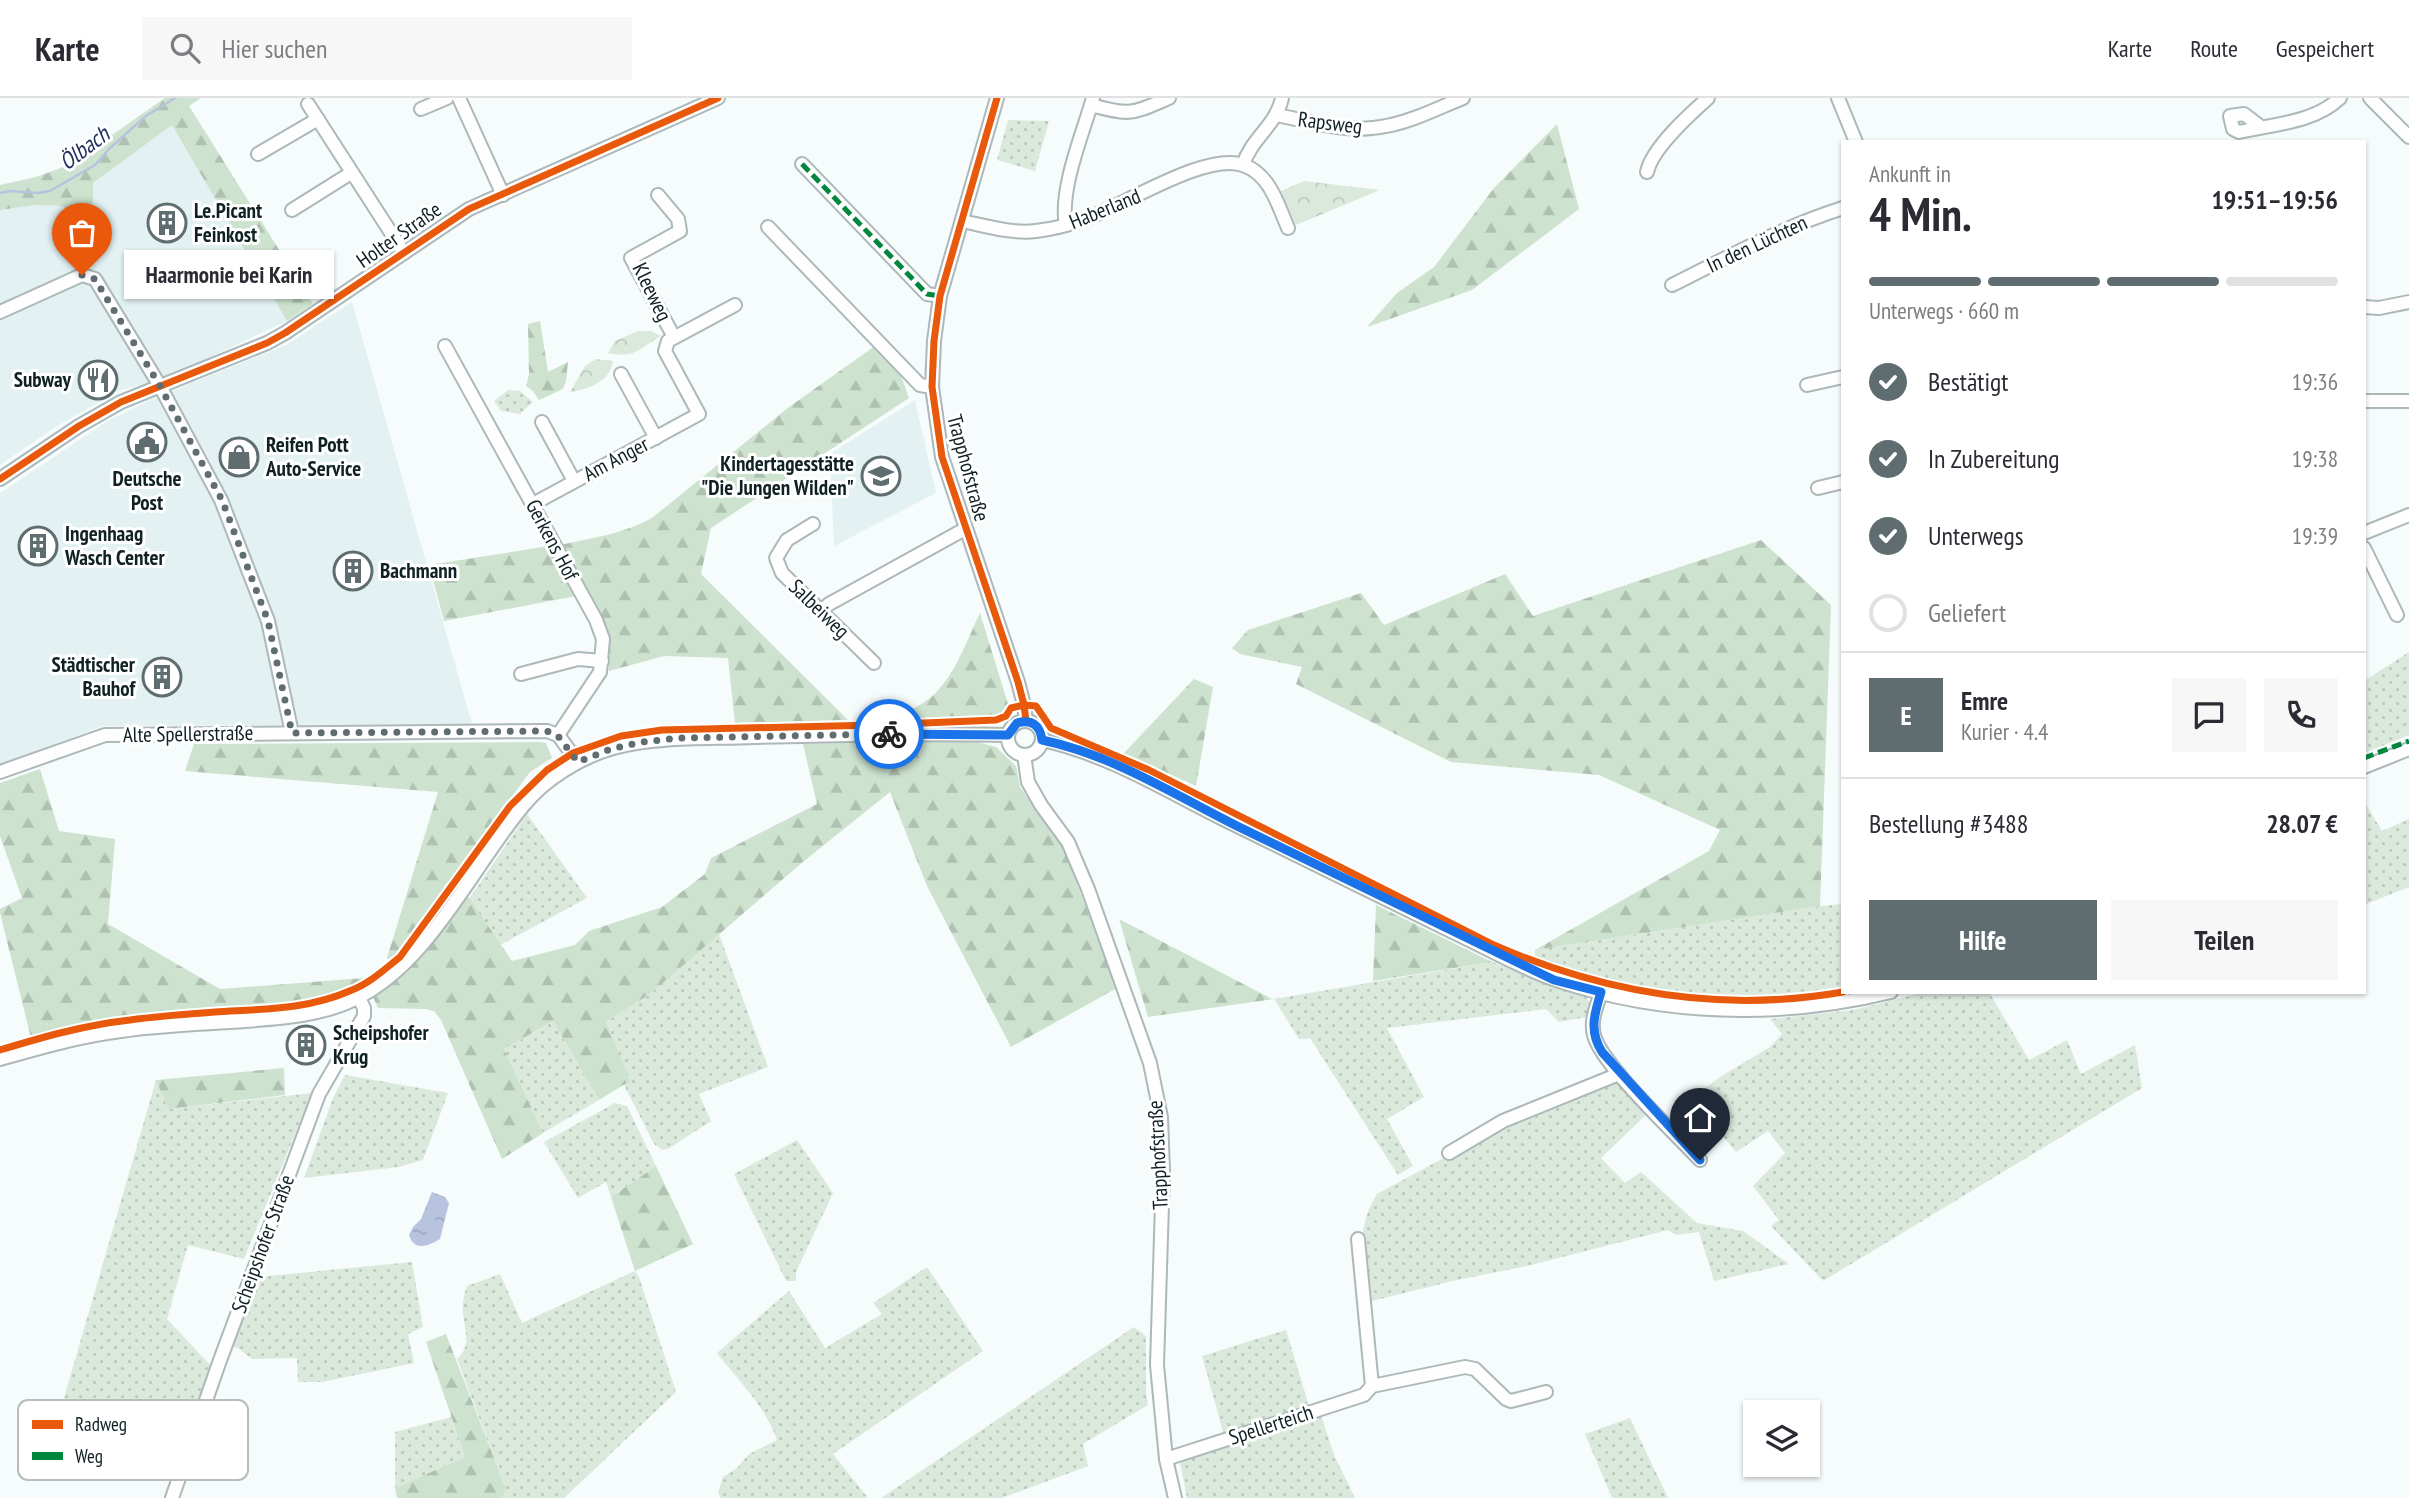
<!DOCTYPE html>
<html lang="de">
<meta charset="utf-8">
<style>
body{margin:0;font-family:"PT Sans Narrow",sans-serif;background:#f7f7f7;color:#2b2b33;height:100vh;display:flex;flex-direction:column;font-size:26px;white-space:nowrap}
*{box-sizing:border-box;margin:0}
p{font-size:23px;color:#7c7c81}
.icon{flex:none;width:38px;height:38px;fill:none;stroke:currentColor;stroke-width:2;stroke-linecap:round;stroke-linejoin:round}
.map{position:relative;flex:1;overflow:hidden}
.sheet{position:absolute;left:1841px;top:42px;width:525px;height:854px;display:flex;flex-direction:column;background:#fff;border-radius:0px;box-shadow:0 2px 5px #0004}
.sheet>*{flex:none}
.fabs{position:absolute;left:1743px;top:1302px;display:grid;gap:14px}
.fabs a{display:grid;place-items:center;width:77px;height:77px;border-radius:0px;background:#fff;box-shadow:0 2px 5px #0004;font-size:35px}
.pin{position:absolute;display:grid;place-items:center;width:60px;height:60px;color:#fff;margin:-72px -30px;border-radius:50% 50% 50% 0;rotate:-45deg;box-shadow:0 0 7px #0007}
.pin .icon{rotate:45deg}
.courier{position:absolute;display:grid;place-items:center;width:70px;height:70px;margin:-35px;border:5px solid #1a73e8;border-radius:50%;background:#fff;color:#222;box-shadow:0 2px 9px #0007}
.bubble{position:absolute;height:49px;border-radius:0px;background:#fff;box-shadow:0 2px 5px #0004;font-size:23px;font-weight:700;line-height:49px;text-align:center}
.headline em{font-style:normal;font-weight:700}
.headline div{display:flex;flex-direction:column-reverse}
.headline{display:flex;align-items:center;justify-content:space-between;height:119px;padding:0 28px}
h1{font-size:46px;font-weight:700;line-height:52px}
.bar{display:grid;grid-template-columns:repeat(4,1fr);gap:10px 7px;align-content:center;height:84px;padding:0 28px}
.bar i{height:9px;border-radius:5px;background:#e1e1e2}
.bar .active{background:#606d70}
.bar p{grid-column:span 4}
.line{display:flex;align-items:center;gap:18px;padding:0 28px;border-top:2px solid #e1e1e2}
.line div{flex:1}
.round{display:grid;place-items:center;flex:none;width:74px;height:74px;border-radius:0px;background:#f7f7f7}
ol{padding:0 28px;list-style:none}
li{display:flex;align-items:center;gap:21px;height:77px}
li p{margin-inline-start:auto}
li .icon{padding:7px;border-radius:50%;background:#606d70;color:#fff;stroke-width:4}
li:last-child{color:#7c7c81}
li i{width:38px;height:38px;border:4px solid #e1e1e2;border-radius:50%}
.primary-button{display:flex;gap:14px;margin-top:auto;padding:14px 28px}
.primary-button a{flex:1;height:80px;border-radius:0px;background:#606d70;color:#fff;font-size:28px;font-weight:700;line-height:80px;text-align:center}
.primary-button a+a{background:#f7f7f7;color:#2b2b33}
header{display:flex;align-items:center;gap:42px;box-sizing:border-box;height:98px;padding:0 35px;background:#fff;border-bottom:2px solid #e1e1e2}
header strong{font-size:33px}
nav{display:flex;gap:38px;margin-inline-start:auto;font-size:24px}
.search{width:490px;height:63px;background:#f7f7f7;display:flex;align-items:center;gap:18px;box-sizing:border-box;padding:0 24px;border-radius:0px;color:#7c7c81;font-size:26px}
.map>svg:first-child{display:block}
.built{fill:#e3f1f3}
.grass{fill:url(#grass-dots)}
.forest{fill:url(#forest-firs)}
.park{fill:url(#park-crowns)}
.water{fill:url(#water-ripples)}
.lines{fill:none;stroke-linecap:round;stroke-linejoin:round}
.stream{stroke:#b8c3e0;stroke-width:2.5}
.minor-casing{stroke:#adb8b9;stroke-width:16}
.minor{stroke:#fefeff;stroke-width:12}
.quiet{stroke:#00873e;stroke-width:5;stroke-dasharray:10 5;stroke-linecap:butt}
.cycleway-casing{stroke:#fff;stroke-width:11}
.cycleway{stroke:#e8590c;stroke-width:7}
.done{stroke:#606d70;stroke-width:7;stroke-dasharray:0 12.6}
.route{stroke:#1a73e8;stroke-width:9}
.labels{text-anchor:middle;stroke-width:6;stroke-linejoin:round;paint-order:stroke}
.street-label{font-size:21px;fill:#102124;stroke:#fff}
.poi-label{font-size:21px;font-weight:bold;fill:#102124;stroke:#fff;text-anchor:start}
.water-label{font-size:23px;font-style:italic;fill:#232f61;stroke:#fff}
.key{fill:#fff;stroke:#b7bcbd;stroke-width:2}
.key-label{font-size:19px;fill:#102124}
</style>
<header>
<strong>Karte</strong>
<div class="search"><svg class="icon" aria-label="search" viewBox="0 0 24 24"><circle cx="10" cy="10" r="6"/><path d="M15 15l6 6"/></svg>Hier suchen</div>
<nav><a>Karte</a><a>Route</a><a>Gespeichert</a></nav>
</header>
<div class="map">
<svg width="2409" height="1400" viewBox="0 0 2409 1400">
<defs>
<pattern id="grass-dots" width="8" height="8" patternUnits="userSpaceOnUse" patternTransform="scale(1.75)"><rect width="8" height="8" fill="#dbe9dd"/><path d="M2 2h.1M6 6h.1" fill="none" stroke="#bbc8be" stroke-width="1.8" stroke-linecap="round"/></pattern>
<pattern id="forest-firs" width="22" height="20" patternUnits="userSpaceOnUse" patternTransform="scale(1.75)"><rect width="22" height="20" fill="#cde2cf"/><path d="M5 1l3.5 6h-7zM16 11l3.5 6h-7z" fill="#afc2b2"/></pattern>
<pattern id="park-crowns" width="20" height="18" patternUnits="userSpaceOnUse" patternTransform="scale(1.75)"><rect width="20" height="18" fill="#dbe9dd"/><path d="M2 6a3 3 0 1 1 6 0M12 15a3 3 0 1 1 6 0" fill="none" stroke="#bbc8be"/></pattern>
<pattern id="water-ripples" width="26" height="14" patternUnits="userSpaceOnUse" patternTransform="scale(1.75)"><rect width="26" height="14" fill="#b8c3e0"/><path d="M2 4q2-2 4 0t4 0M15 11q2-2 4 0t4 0" fill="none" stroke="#9da7c0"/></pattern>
</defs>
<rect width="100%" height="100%" fill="#f6fbfc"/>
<g class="built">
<polygon points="172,26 287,223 166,280 118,293 57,328 0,367 0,112 36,107 64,108 72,121 93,85"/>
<polygon points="352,204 472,626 103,628 0,667 0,395 106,324 152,301 286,247"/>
<polygon points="915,302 936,395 834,448 830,356"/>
</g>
<g class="grass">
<polygon points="1008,22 1049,23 1035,73 997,62"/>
<polygon points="508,292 520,293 533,304 520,316 501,313 494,303"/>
<polygon points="2409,554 2409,637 2364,655 2364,583"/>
<polygon points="2364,703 2382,733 2409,721 2409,789 2364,807"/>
<polygon points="527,716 587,800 500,847 469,801"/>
<path d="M1843,806V890C1823,893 1803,896 1784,897C1703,901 1609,893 1535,858V852L1820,808Z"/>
<polygon points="719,836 768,969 699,996 711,1023 668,1051 662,1052 654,1046 624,987 629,983 606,924 650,896"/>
<polygon points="1492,864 1585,897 1591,907 1586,919 1559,924 1546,911 1387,930 1424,999 1387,1021 1413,1068 1398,1077 1310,940 1299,941 1274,901"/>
<polygon points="1925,894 1989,894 2029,962 2067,942 2081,976 2135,947 2142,990 1823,1183 1771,1128 1779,1122 1753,1088 1785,1055 1768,1033 1736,1054 1691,1001 1720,979 1770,949 1782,936 1770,921 1853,912"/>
<polygon points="553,923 599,1002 543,1035 504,951"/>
<polygon points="345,977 448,995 423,1062 399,1069 304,1080 333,1000"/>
<polygon points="156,982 168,1011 312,995 244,1161 188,1147 167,1221 214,1271 175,1372 40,1383"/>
<path d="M1616,983L1648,1015L1601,1060L1625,1085L1641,1074L1697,1125L1743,1133L1789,1166L1714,1183L1699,1134L1676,1137L1668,1132L1527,1168L1457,1182L1368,1204C1364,1163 1354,1133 1377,1096L1512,1023Z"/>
<polygon points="615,1005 627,1008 656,1068 611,1099 606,1084 578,1100 544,1044"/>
<polygon points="797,1042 833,1095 796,1174 796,1183 786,1183 734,1076"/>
<polygon points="412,1164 423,1229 408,1236 414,1265 322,1284 298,1284 297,1260 252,1261 238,1250 232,1249 258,1179"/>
<path d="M927,1169L983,1253L833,1356L868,1400H721L718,1395L723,1379L737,1370L749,1356L777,1342C766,1309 738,1282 717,1255L789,1193L825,1250L882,1216L873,1205Z"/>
<path d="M635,1173L639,1179L676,1294L564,1400H502L506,1391L457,1261C475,1245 461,1226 463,1206C463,1200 465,1194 467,1188L500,1176L522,1225Z"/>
<polygon points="1134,1229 1146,1238 1146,1295 1148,1307 1083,1346 1088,1368 1002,1400 881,1400"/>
<polygon points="1286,1232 1309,1308 1224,1337 1202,1258"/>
<polygon points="1320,1314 1334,1357 1355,1400 1187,1400 1179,1359"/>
<polygon points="451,1319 465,1359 395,1390 395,1334"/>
<polygon points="1630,1320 1668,1400 1612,1400 1585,1336"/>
</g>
<g class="forest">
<polygon points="165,0 201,0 189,8 313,206 287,223 172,27 93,85 93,105 72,121 63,108 36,107 0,112 0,87 36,79 69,67"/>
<polygon points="1557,26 1579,111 1472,192 1367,229 1397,195 1434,169 1494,90"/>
<polygon points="540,223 548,274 568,264 566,283 563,291 539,302 533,293 526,288 529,276 528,226"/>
<path d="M875,248L900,275L909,300L711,430L701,476L848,622L735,625L728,560L664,558L609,573V544L560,447C592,440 623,436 652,420L789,309Z"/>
<polygon points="1761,442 1831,507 1820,808 1535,852 1709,753 1720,732 1599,677 1451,664 1296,586 1302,569 1240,556 1232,550 1248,532 1361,495 1384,527 1505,476 1533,518"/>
<polygon points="549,448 576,498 444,523 429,467"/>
<path d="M980,515L1008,606L1004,614L995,618L886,623C900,616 918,610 930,600C955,579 966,544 980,515Z"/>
<polygon points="1194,581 1213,589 1196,688 1124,655"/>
<path d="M969,642L996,649L1016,668L1020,689L1062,747L1117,890L1011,949L927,788L890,694L804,763L650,896L606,924L630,983L599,1002L553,923L504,951L543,1035L502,1061L441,922L434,913L426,911L378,910L373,899C416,871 437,837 467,797L512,863L575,847L589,833L662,809L705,776L711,760L817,706L803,646Z"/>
<polygon points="540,644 546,645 552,660 530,674 390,863 387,860 438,694 185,673 194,646"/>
<path d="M40,671L59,733L115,741L108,826L220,891L364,880C341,895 316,903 288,908L130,918L74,928L31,940L0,815V811L22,800L0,738V685Z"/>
<polygon points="1376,807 1492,864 1373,883"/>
<polygon points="1119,821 1270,900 1274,901 1148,919"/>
<polygon points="284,970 285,997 168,1011 156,982"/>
<polygon points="656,1068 693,1146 635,1173 611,1099"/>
<polygon points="446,1236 506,1391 502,1400 397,1400 395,1390 465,1359 426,1244"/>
</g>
<g class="park">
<polygon points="1304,83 1380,92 1296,127 1281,93"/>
<path d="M638,233H651L661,238C639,250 636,261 608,255L615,243Z"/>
<path d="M596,261L613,263C610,284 589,291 570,294L585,268Z"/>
</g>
<path class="water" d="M432,1094L445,1099L449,1105L440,1141C429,1148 414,1154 409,1137L413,1129L421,1121Z"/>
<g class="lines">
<polyline class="stream" points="0,95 10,93 38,95 50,93 95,67 111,49 146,18 175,0"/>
<defs>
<g id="minor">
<polyline points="459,0 503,97"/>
<polyline points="997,0 940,198 934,243 932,289 942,359 1018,584 1024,607 1026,623"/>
<polyline points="1838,0 1856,44"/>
<polyline points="2370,0 2409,39"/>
<polyline points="308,6 404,155"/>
<path d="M1091,7C1131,18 1131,16 1169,0"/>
<polyline points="421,11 447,0"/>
<path d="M1277,17C1312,24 1350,36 1386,28C1413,23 1438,10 1463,0"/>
<path d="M2261,29L2244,16L2230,18L2233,31L2239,34C2273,26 2314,25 2340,0"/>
<polyline points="258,56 318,21"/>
<polyline points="802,66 927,196 940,198"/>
<path d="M1243,67C1252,39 1276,28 1282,0"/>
<path d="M1647,74C1652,50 1690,16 1708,0"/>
<polyline points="658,97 678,121 680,133 631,160 674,239"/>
<polyline points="292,112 351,75"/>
<path d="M962,123C986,128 1012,136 1036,133C1054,131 1072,126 1088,120C1126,106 1206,54 1243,67C1270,76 1278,107 1288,130"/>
<path d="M1066,127C1059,92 1083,35 1093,0"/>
<polyline points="768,129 920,287 932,289"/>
<path d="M1672,187C1728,159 1783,129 1843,110"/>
<polyline points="2364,209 2379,210 2409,204"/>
<polyline points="0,214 82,177 95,181 160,288 221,402 268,523 292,635"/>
<polyline points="445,248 596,522 603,541 600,574 558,637"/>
<polyline points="621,276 656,340"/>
<polyline points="1807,287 1843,279"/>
<polyline points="2364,303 2409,303"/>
<polyline points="542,324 574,383"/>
<polyline points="0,381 79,328 121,304 267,245 285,235 469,111 718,0"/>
<polyline points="1818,390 1843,384"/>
<polyline points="533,406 699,316 665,253 668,243 735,207"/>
<polyline points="813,426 787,442 776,460 782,475 874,565"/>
<polyline points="2364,435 2409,417"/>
<polyline points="2364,450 2397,517"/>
<polyline points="821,513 829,506 965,431"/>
<polyline points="521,576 578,561 602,563"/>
<circle cx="1025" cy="640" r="17"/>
<path d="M1042,642C1107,656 1163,691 1221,720C1299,759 1377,797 1455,835C1487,850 1523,871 1556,882C1663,918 1781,921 1891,894"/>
<polyline points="1024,657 1028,684 1041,707 1068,744 1088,791 1150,965 1161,1019 1163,1074 1157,1267 1166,1361 1175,1400"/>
<polyline points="2364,669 2409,651"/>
<polyline points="0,674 105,637 547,633 558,637 578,664"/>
<path d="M1601,894C1597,908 1590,922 1594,937C1600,965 1677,1037 1700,1062"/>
<path d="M0,961C40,950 80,938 121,933C162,927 204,926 245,923C282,920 320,918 355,901C429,866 472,769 524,707C545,681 581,659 613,650C659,638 707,641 754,639C839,637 923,635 1008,637"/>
<polyline points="1449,1055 1503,1023 1619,976"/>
<polyline points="1358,1141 1372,1288"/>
<polyline points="1166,1361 1364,1297 1372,1288 1465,1269 1475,1271 1506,1301 1511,1303 1546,1294"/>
<polyline points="172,1400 219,1265 319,996 364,918 364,910 359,900"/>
</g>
</defs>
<use href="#minor" class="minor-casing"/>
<use href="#minor" class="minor"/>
<g class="quiet">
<polyline points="802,66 927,196 940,198"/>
<polyline points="2364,660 2409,643"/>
</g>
<defs>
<g id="cycleway">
<polyline points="997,0 940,198 934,243 932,289 942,359 1018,584 1024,607 1026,623"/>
<polyline points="0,381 79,328 121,304 267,245 285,235 469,111 718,0"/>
<path d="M0,952C43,939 85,927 130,922C158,918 187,916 215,914C263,911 307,912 352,892C370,885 385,871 400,859L510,708L547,672L573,655L621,638L662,632L876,627L996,622L1006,618L1011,610L1024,607L1036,608L1051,630L1149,672L1494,847C1606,896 1722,915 1843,894"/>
</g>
</defs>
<use href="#cycleway" class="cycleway-casing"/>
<use href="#cycleway" class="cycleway"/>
</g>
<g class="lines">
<polyline class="done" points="82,177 95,181 160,288 222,402 268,523 292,635 547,633 558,638 578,664 611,651 642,644 680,640 889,636"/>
<path class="route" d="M889,636L1008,637L1017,625C1032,621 1040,627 1042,642C1113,657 1173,696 1237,728C1342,780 1448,831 1554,882L1601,894C1594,917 1589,933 1602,954L1700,1062"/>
</g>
<defs>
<symbol id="building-ring" viewBox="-11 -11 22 22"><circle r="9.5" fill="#fff" stroke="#606d70" stroke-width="1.5"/><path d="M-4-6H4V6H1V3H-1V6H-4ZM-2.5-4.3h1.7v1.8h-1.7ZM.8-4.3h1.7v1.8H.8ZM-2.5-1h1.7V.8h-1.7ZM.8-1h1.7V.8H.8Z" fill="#606d70"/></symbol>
<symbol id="restaurant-ring" viewBox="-11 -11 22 22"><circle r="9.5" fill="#fff" stroke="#606d70" stroke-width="1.5"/><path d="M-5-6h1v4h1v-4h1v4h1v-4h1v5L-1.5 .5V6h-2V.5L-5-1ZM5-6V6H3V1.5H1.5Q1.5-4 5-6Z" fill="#606d70"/></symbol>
<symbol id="civic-ring" viewBox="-11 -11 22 22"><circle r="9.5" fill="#fff" stroke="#606d70" stroke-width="1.5"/><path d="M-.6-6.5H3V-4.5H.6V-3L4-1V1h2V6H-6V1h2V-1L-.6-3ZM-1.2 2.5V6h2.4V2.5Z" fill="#606d70"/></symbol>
<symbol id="shop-ring" viewBox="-11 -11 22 22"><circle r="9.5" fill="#fff" stroke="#606d70" stroke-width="1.5"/><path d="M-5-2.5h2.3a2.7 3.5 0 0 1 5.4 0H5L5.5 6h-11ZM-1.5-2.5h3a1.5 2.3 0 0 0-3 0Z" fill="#606d70"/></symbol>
<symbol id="school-ring" viewBox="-11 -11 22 22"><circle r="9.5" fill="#fff" stroke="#606d70" stroke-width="1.5"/><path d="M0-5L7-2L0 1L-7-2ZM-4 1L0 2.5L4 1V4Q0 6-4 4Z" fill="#606d70"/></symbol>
</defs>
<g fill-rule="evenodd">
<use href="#building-ring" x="145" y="103" width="44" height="44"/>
<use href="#restaurant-ring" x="76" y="260" width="44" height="44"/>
<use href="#civic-ring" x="125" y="322" width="44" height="44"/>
<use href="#shop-ring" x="217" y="337" width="44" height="44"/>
<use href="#school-ring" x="859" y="356" width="44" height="44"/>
<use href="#building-ring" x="16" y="426" width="44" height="44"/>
<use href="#building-ring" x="331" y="451" width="44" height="44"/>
<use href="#building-ring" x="140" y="557" width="44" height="44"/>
<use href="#building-ring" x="284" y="925" width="44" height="44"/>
</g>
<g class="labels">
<g class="street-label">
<text transform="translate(1330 25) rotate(7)" y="7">Rapsweg</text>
<text transform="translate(1105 111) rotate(-22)" y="7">Haberland</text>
<text transform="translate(399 137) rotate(-35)" y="7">Holter Straße</text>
<text transform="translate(1757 146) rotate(-25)" y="7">In den Lüchten</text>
<text transform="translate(652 194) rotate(64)" y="7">Kleeweg</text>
<text transform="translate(616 361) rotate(-28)" y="7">Am Anger</text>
<text transform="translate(968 370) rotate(75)" y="7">Trapphofstraße</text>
<text transform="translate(552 442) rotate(62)" y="7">Gerkens Hof</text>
<text transform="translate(819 511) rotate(44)" y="7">Salbeiweg</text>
<text transform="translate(188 636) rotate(-1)" y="7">Alte Spellerstraße</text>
<text transform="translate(1158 1057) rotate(-93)" y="7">Trapphofstraße</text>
<text transform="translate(263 1146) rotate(-70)" y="7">Scheipshofer Straße</text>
<text transform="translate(1271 1327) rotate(-18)" y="7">Spellerteich</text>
</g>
<g class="poi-label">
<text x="194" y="120">Le.Picant<tspan x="194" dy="24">Feinkost</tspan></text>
<text x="71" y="289" text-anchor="end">Subway</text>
<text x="266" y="354">Reifen Pott<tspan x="266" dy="24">Auto-Service</tspan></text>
<text x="854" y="373" text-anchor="end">Kindertagesstätte<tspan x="854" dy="24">"Die Jungen Wilden"</tspan></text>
<text x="147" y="388" text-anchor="middle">Deutsche<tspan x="147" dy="24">Post</tspan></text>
<text x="65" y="443">Ingenhaag<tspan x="65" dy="24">Wasch Center</tspan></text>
<text x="380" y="480">Bachmann</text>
<text x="135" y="574" text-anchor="end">Städtischer<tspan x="135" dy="24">Bauhof</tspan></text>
<text x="333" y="942">Scheipshofer<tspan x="333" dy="24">Krug</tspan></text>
</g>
<g class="water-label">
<text transform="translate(84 50) rotate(-37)" y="8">Ölbach</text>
</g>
</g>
<rect x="18" y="1302" width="230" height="80" rx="10" class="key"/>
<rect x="32" y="1322" width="31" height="9" fill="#e8590c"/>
<rect x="32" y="1354" width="31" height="8" fill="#00873e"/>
<g class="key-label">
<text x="75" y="1333">Radweg</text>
<text x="75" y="1365">Weg</text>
</g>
</svg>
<div class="fabs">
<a><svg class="icon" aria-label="layers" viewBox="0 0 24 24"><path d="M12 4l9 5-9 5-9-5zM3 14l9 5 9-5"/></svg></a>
</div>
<div class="pin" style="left:82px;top:177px;background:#ea580c"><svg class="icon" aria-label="bag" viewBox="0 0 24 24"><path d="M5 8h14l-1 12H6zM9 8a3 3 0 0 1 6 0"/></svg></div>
<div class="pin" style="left:1700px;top:1062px;background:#1f2937"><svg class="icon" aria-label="home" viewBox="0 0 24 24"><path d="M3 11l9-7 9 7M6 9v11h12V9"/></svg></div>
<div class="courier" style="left:889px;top:636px"><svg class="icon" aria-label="bike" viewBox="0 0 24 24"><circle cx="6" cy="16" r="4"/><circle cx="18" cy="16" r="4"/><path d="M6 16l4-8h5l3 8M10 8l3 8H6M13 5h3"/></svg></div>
<div class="bubble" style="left:124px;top:152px;width:210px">Haarmonie bei Karin</div>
<section class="sheet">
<div class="headline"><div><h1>4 Min.</h1><p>Ankunft in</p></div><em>19:51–19:56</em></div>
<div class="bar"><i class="active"></i><i class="active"></i><i class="active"></i><i></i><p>Unterwegs · 660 m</p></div>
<ol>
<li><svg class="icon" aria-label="check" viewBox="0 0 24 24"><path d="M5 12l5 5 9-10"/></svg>Bestätigt<p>19:36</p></li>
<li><svg class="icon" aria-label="check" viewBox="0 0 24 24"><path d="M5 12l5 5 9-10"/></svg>In Zubereitung<p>19:38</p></li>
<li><svg class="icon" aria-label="check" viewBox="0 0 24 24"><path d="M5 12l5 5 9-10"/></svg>Unterwegs<p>19:39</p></li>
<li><i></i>Geliefert</li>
</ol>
<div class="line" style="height:126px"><b class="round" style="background:#606d70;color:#fff">E</b><div><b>Emre</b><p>Kurier · 4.4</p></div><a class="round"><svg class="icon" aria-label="chat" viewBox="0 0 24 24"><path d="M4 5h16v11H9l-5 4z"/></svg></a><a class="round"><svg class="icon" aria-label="phone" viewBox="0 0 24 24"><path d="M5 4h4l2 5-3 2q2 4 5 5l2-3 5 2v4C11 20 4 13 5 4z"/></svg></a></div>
<div class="line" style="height:91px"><div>Bestellung #3488</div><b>28.07 €</b></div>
<div class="primary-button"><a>Hilfe</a><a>Teilen</a></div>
</section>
</div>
